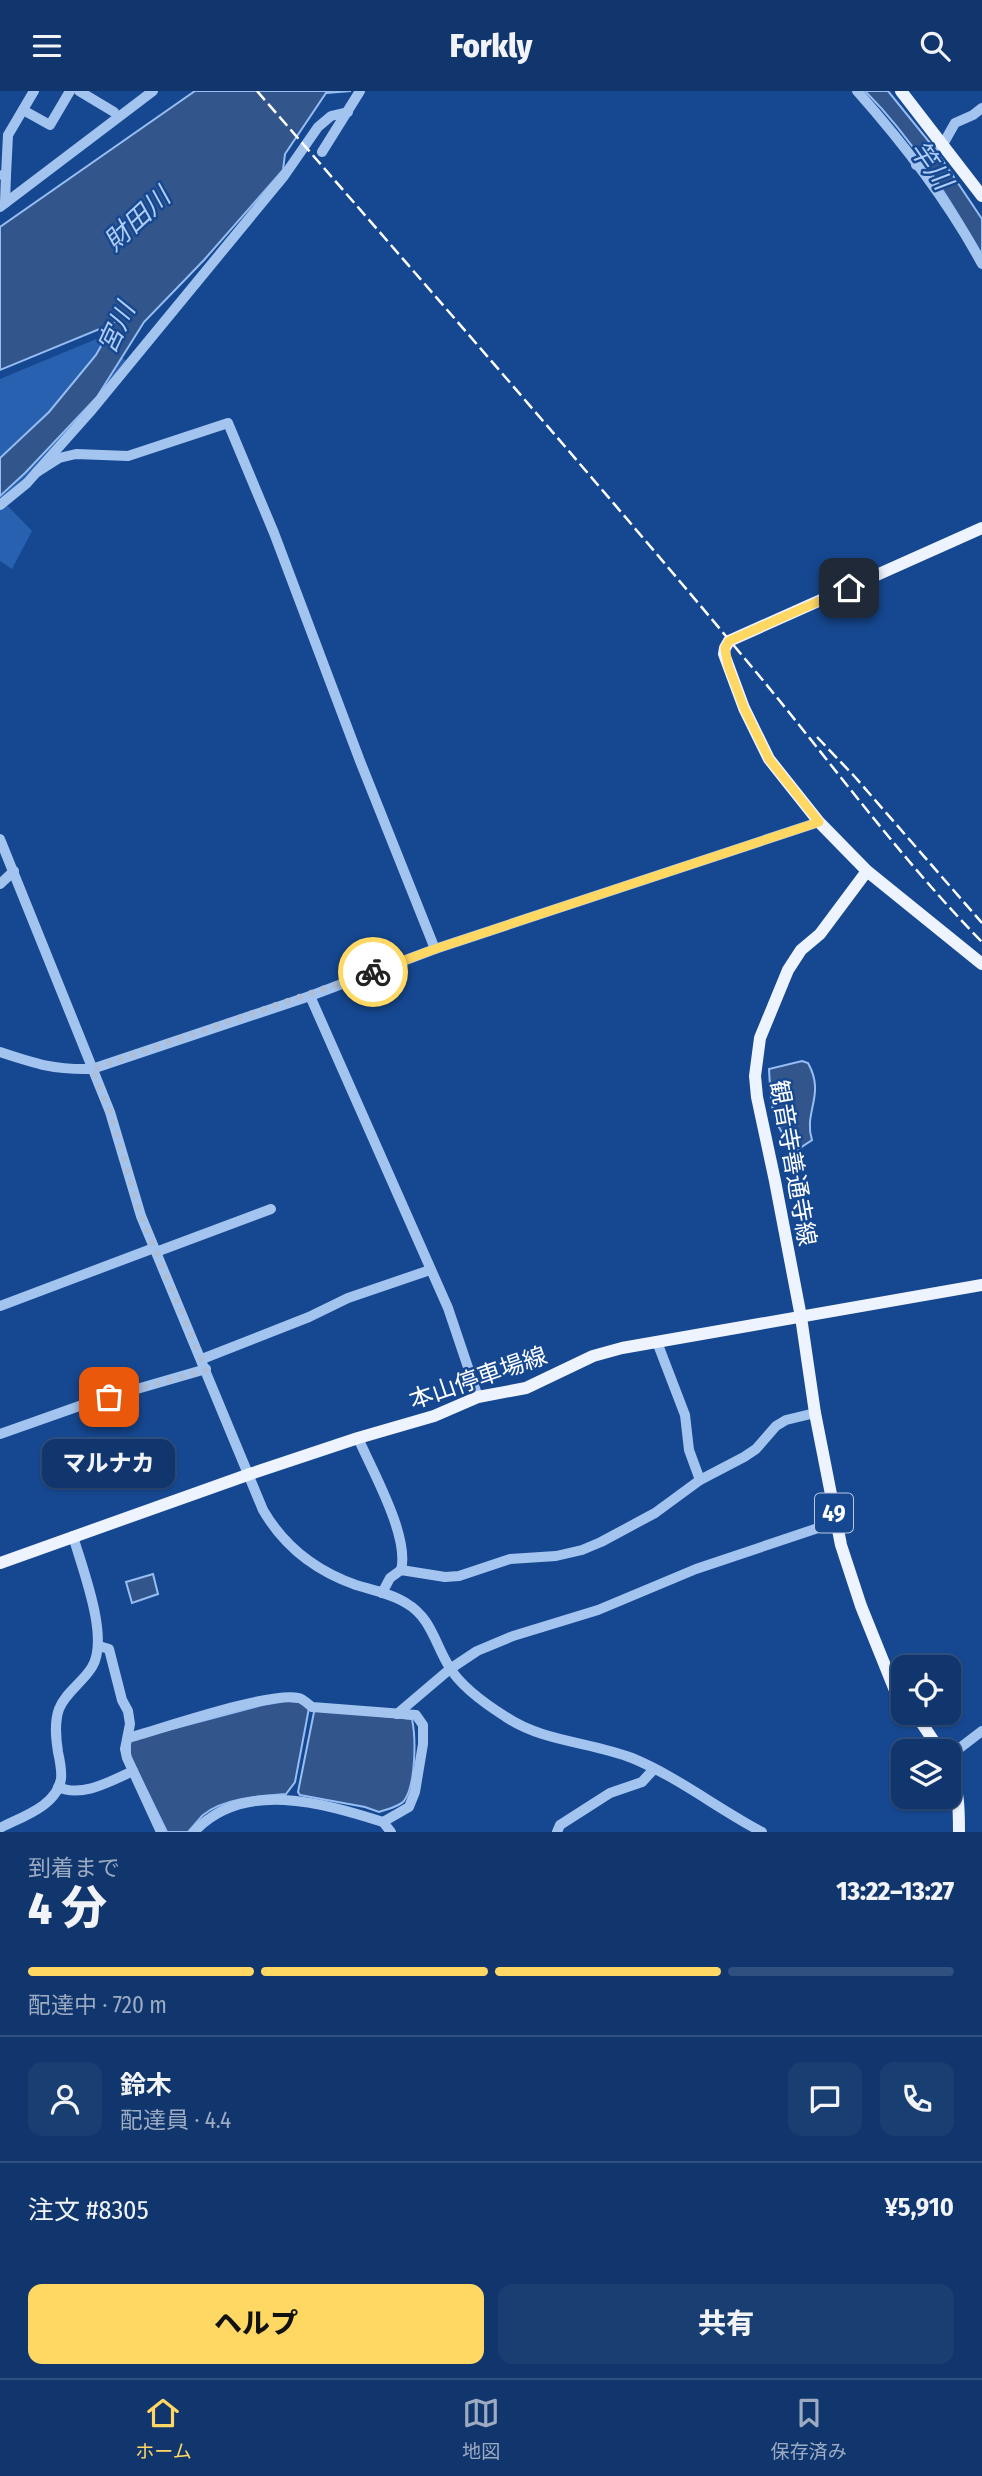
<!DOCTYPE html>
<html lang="ja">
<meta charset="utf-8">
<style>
body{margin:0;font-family:"Fira Sans Condensed","Noto Sans JP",sans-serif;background:#193e72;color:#f1f3f6;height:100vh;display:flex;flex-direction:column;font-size:26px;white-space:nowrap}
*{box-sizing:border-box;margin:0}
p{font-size:23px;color:#9cabc2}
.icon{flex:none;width:38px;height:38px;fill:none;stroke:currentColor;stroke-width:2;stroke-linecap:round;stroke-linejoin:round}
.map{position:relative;height:1741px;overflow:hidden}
.panel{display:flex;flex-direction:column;background:#10366d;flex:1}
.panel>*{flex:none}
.fabs{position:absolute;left:891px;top:1564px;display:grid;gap:14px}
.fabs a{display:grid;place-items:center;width:70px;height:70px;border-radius:14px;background:#10366d;box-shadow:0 2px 5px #0004,0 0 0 2px #305080;font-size:35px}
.pin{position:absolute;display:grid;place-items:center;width:60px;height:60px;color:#fff;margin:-30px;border-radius:14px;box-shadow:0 4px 10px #0006}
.courier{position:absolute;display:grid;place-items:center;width:70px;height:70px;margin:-35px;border:5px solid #ffd763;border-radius:50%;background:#fff;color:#222;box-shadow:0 2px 9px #0007}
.bubble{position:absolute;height:49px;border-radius:14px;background:#10366d;box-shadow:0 2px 5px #0004,0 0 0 2px #305080;font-size:23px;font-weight:800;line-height:49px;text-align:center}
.head em{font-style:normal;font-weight:800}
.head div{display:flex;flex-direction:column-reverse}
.head{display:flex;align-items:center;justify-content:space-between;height:119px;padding:0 28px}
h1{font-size:46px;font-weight:800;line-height:52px}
.bar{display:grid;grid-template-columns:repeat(4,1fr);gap:10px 7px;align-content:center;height:84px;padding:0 28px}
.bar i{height:9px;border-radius:5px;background:#305080}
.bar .on{background:#ffd763}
.bar p{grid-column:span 4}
.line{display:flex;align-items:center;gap:18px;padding:0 28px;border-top:2px solid #305080}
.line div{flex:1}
.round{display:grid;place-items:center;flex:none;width:74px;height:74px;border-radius:14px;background:#193e72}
.cta{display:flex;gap:14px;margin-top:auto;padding:14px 28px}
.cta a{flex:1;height:80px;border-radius:14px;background:#ffd763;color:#111;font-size:28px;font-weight:800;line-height:80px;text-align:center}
.cta a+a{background:#193e72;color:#f1f3f6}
header{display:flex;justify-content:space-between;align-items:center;height:91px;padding:0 28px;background:#10366d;font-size:32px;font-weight:800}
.menu{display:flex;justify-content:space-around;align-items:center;height:98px;border-top:2px solid #305080;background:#10366d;font-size:19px;color:#9cabc2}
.menu a{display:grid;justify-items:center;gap:4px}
.menu .on{color:#ffd763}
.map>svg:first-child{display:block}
.green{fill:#2861b0}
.water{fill:#32568c;stroke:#96bef3;stroke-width:2}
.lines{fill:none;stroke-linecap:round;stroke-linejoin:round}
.minor{stroke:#a4c4f0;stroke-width:10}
.major{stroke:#edf3ff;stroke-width:12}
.rail{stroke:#fff;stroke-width:2.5;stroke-dasharray:12 5;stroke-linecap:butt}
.done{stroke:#adbfd8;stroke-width:7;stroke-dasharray:0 12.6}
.route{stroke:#ffd763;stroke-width:9}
.labels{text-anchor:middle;stroke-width:5;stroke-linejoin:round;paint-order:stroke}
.shield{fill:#164891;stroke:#b9c8de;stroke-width:2}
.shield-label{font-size:23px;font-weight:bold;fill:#fff}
.street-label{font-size:24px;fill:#fff;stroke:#164891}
.water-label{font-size:26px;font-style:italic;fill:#b0cef7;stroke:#164891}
</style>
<header><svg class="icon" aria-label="menu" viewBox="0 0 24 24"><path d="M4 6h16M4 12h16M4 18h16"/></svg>Forkly<svg class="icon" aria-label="search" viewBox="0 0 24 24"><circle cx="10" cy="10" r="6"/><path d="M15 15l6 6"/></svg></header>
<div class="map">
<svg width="982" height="1741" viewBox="0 0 982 1741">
<rect width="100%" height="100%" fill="#164891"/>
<polygon class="green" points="101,246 126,270 40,373 1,408 32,440 12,478 0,470 0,288"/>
<g class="water">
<polygon points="195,0 351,0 326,2 285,63 283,79 204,169 144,231 97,306 25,382 0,405 0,367 49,321 96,264 114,232 0,279 0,136"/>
<path d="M865,0H888L935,58L982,128V164C949,107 912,47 865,0Z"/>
<path d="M802,970L808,972C826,1004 803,1021 812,1049L797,1059C770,1036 771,1011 769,978Z"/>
<polygon points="153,1483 158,1503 132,1512 126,1491"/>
<path d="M286,1610L299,1611L309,1617L295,1691L286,1703C260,1705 224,1707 203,1724C198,1729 193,1736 188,1741H167L130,1665V1649L262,1614Z"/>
<path d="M317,1618L412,1628C416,1647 416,1694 404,1710C399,1716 387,1718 379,1721L365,1716L300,1704L298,1701L314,1621Z"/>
</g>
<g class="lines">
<g class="minor">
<polyline points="79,0 114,21"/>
<path d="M857,0C904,53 948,110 982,173"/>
<polyline points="23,19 50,34 70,0"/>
<polyline points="322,61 360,0"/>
<polyline points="916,74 942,55 955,32 973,24 982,17"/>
<polyline points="2,84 6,84 5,112"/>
<polyline points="6,84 8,44 34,0"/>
<polyline points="0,116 153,0"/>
<polyline points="37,381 59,367 76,363 128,365 228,332 274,442 360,670 435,858"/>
<polyline points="0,414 27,392 90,321 284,85 318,36 331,25 348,21"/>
<path d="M0,748L110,1021L141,1125L263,1419C285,1457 316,1480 356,1494C373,1499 392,1503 406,1512C432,1527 435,1554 450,1577C462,1597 487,1614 506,1626C543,1651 592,1651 632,1667C678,1686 718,1718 762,1741"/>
<polyline points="0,793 14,780"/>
<polyline points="310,905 448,1217 478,1306"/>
<path d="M0,961C36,973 54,979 92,978L310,905L435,858L819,731"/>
<polyline points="156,1161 271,1118"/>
<polyline points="0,1215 154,1157"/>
<polyline points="657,1251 685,1324 689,1359 700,1389"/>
<polyline points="202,1268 309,1226 348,1207 430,1179"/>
<polyline points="0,1343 85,1313 206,1278"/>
<path d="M358,1347C372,1379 410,1446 401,1479"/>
<polyline points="382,1502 390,1487 401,1479 445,1486 459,1485 510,1468 556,1465 582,1459 601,1451 655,1422 700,1389 744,1366 756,1358 776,1335 786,1329 815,1322"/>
<polyline points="99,1555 109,1558 122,1609 128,1620 130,1633 125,1658 127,1667 161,1741"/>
<polyline points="397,1623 450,1578 477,1560 513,1545 598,1519 696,1478 836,1431"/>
<path d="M128,1647C161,1638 270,1600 299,1607C303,1608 308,1613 312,1616L416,1624L423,1634V1653L415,1701L409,1716L383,1731"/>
<polyline points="948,1666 982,1640"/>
<path d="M58,1696C82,1707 111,1690 133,1680"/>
<path d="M0,1737C21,1726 57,1715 61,1688C62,1679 60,1670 58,1661C56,1648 54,1632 59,1618C65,1602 83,1591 92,1576C110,1547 82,1477 73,1445"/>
<path d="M194,1741C243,1688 323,1712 383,1731L391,1741"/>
<polyline points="557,1741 560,1734 610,1702 642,1691 654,1678"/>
</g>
<g class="major">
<polyline points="901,0 982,105"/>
<polyline points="982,437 729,550 725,557 724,563 744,617 769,668 819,731 867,780 982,873"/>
<polyline points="867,780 820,843 801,859 788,879 760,947 755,985 757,1006 775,1090 801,1226 815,1322 841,1454 861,1515 894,1597 903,1607"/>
<polyline points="0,1472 250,1383 358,1347 434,1325 478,1306 526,1297 593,1265 622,1257 982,1194"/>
<polyline points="915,1622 941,1661"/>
<path d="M948,1675C959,1697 959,1717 959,1741"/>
</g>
<g class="rail">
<path d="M257,0C423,191 589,381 751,575C828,667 898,765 982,851"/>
<polyline points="817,646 855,686 982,832"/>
</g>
</g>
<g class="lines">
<polyline class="done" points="109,1306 206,1279 141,1125 110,1021 92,978 373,881"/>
<polyline class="route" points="373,881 435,858 819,731 769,668 744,617 728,574 725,557 729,550 849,497"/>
</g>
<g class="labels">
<rect class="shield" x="815" y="1402.5" width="38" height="39" rx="5"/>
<g class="shield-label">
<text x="834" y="1430">49</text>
</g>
<g class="street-label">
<text transform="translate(793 1072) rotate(80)" y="8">観音寺善通寺線</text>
<text transform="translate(478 1287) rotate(-19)" y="8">本山停車場線</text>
</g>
<g class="water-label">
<text transform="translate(931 74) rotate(55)" y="9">竿川</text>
<text transform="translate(137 128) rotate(-43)" y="9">財田川</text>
<text transform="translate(116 237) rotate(-65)" y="9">宮川</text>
</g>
</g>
</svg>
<div class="fabs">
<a><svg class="icon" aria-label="locate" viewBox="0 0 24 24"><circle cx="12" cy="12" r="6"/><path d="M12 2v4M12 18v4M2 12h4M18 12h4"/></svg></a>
<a><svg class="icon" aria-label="layers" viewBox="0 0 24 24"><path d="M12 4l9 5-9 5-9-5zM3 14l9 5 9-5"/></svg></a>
</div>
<div class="pin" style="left:109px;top:1306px;background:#ea580c"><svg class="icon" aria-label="bag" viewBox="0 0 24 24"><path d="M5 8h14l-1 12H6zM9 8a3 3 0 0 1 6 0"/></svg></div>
<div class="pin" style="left:849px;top:497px;background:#1f2937"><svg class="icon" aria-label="home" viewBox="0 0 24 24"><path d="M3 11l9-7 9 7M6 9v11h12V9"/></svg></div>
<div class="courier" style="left:373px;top:881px"><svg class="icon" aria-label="bike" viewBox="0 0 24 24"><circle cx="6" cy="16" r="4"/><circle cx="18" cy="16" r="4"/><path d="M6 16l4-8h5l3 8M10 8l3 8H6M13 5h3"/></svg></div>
<div class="bubble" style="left:42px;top:1348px;width:133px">マルナカ</div>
</div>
<section class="panel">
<div class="head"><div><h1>4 分</h1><p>到着まで</p></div><em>13:22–13:27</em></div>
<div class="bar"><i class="on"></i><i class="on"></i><i class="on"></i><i></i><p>配達中 · 720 m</p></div>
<div class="line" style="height:126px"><a class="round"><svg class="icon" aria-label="person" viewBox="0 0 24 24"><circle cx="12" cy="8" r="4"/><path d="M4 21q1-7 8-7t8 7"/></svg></a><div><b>鈴木</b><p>配達員 · 4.4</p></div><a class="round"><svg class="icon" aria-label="chat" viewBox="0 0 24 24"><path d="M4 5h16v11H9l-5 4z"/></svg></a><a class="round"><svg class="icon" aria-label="phone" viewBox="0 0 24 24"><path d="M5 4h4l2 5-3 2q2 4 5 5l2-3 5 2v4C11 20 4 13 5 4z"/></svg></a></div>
<div class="line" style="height:91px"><div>注文 #8305</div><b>¥5,910</b></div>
<div class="cta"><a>ヘルプ</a><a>共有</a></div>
</section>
<nav class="menu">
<a class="on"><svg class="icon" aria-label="home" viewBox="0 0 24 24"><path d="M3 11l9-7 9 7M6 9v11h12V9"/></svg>ホーム</a>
<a><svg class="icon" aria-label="map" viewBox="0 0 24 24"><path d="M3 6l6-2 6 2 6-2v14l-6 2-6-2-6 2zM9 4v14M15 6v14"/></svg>地図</a>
<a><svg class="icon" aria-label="saved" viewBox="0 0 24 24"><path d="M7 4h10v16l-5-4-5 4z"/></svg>保存済み</a>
</nav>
